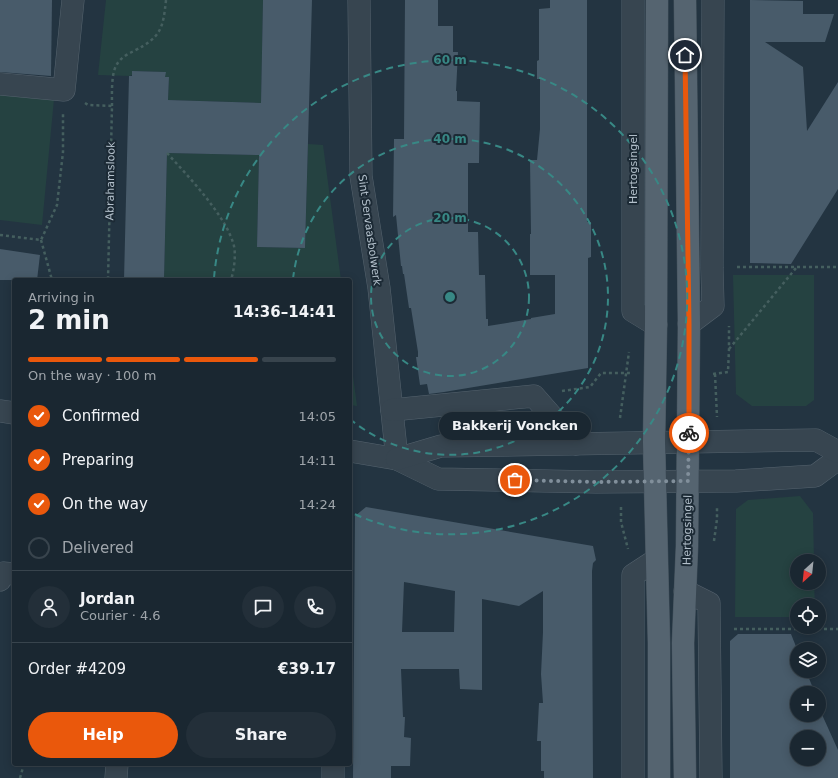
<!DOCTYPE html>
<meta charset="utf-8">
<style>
body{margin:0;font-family:"DejaVu Sans",sans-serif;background:#232f39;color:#f1f3f6;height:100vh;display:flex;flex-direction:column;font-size:15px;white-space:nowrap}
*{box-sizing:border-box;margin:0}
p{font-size:13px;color:#9fa5ab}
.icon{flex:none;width:22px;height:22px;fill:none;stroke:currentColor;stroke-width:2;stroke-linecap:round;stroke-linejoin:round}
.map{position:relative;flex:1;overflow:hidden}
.drawer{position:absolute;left:12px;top:278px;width:340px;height:488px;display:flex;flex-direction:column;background:#1a2731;border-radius:4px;box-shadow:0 2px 10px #0003,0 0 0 1px #38444d}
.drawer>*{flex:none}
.needle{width:26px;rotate:207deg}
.tools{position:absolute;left:790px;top:554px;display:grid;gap:8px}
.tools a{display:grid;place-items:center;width:36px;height:36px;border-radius:50%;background:#1a2731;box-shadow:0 2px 10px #0003,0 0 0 1px #38444d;font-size:20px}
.pin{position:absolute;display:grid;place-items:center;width:34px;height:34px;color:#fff;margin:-17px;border:2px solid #fff;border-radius:50%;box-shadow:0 1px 4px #0007}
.courier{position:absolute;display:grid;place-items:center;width:40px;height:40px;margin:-20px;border:3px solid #ea580c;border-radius:50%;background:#fff;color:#222;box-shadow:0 1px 5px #0007}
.bubble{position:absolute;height:28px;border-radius:14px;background:#1a2731;box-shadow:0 2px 10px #0003,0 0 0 1px #38444d;font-size:13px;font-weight:800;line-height:28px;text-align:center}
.overview em{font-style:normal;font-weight:800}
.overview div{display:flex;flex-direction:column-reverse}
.overview{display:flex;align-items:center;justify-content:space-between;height:68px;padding:0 16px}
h1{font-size:26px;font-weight:800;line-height:30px}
.bar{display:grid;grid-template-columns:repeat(4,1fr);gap:6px 4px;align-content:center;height:48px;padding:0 16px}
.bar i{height:5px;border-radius:3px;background:#38444d}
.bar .current{background:#ea580c}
.bar p{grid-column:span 4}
.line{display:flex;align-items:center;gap:10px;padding:0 16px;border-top:1px solid #38444d}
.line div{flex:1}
.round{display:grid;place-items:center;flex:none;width:42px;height:42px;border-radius:21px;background:#232f39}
ol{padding:0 16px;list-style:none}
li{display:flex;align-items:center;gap:12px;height:44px}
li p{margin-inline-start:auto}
li .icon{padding:4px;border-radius:50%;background:#ea580c;color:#fff;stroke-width:4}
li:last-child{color:#9fa5ab}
li i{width:22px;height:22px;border:2px solid #38444d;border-radius:50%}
.action{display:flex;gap:8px;margin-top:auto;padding:8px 16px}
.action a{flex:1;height:46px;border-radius:24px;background:#ea580c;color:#fff;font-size:16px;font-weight:800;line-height:46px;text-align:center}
.action a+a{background:#232f39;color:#f1f3f6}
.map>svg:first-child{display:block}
.green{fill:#254241}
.building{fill:#485b6a;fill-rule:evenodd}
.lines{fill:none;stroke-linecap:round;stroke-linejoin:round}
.minor-casing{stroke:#55636e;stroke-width:23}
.major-casing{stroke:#43515c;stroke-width:23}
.path{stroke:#455f5f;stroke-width:2.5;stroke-dasharray:3 3;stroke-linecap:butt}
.minor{stroke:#374550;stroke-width:22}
.major{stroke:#556470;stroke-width:22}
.done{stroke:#818f9b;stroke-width:4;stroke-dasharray:0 7.2}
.route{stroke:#ea580c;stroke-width:5}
.ring{fill:none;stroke:#388885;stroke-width:2;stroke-dasharray:7 5}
.labels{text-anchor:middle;stroke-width:4;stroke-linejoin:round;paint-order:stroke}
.street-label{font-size:11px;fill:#b3c0cb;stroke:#1c2a35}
.centre{fill:#388885;stroke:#1c2a35;stroke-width:2}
.ring-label{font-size:12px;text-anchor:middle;font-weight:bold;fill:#388885;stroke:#1c2a35;stroke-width:4;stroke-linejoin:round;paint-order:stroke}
</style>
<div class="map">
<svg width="838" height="778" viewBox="0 0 838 778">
<rect width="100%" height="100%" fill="#233441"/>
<g class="green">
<polygon points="106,0 263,0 261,103 168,100 169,77 165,77 165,72 133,71 132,75 129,76 98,75"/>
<polygon points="0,88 54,99 42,225 0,220"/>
<polygon points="308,144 323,145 341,280 164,280 167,153 259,155 257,247 305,248"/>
<polygon points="733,275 814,275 814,400 806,406 752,406 736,394"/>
<polygon points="350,353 357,406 350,405"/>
<polygon points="800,496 813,513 814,561 797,561 797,583 814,583 815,605 797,605 797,617 735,617 736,509 748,500"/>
</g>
<g class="building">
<polygon points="0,0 52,0 51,76 0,72"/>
<polygon points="263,0 312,0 305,248 257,247 259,155 167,153 164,280 124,280 129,76 132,76 132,71 166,72 165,77 169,77 168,100 261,103"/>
<polygon points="405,0 438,0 438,26 453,26 453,52 458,52 456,91 457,91 457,101 480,102 479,163 468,163 468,232 478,232 479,275 485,275 486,319 488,319 488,326 531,319 531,318 555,314 555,275 530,275 530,234 531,234 530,160 537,160 540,129 540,79 537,79 537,61 539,60 539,9 550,8 550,0 587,0 587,222 591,222 591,257 588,258 588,368 444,392 429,394 427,384 420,385 416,357 418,357 418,352 411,308 409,308 404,274 403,274 402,266 401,266 396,215 393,217 394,139 404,139"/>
<polygon points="750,0 803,1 803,14 834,14 825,42 765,42 803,67 807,131 838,82 838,189 791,264 750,263"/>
<polygon points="0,249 40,255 37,280 0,280"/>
<path d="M366,507L593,546L596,560L593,563L592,571L593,778H544V771H541V741H537L539,703H543L541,674L543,632V591L519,606L482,599V690L460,689L459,669H401L403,717H405L404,737L411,738L410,766H391V778H353L355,516ZM404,582L455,591L454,632H402Z"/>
<path d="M738,634H791L797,649V671H806L815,693H797V715H819V703L821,708H819L838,750V778H730V641ZM797,737H819V759H797Z"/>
</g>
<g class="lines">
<defs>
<g id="minor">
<polyline points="359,0 361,176 379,288 397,459"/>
<polyline points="633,0 633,311 656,325"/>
<polyline points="0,84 64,90 73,0"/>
<polyline points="689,324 713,306 712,268 713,0"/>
<polyline points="392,410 534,396 576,444"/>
<polyline points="0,411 14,413"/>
<polyline points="350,451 397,459 438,479 596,482 736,481 815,476 838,459"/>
<polyline points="397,459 441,446 816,440 838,452"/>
<polyline points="0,580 3,573 14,574"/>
<polyline points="685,591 709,603 711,778"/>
<polyline points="116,778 117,764"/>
<polyline points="333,778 333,764"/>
<polyline points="633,778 633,575 656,560"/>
</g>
<g id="major">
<polyline points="657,0 656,325 654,442 659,643 659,778"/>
<polyline points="685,778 683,643 687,546 689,324 685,0"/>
</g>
</defs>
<use href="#minor" class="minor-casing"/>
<use href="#major" class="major-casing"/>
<g class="path">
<polyline points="85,103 88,105 112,106 108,280"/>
<path d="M112,106C112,96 111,75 116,66C119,59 127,54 134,51C161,37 163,29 166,0"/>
<path d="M167,153C187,175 208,197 224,223C228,230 232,238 234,246C236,256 234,270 231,280"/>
<polyline points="0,235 41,240 57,205 63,152 63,114"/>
<polyline points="41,240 52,280"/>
<polyline points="737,267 838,267"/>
<polyline points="729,349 796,268"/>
<polyline points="713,374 728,372 729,349 729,326"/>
<polyline points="715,374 717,417"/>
<polyline points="562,391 590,387 601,373 632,373"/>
<polyline points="620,418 629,352"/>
<polyline points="621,507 621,522 628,549"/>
<polyline points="714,541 717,519 717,506"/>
<polyline points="734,629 838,629"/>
<polyline points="20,778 24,764"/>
</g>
<use href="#minor" class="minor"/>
<use href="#major" class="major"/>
</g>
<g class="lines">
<polyline class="done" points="515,480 596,482 688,481 689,433"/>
<polyline class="route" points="685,55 689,324 689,433"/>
</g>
<g class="ring">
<circle cx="450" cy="297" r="79"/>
<path d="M293 279A158 158 0 1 1 351 420"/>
<path d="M214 278A237 237 0 1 1 352 513"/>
</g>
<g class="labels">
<g class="street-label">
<text transform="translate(633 169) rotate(-90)" y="4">Hertogsingel</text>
<text transform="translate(110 181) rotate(-89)" y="4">Abrahamslook</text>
<text transform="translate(370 230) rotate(82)" y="4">Sint Servaasbolwerk</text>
<text transform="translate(687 530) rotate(-89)" y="4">Hertogsingel</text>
</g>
</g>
<circle cx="450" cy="297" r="6" class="centre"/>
<g class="ring-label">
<text x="450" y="64">60 m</text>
<text x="450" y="143">40 m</text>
<text x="450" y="222">20 m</text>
</g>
</svg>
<div class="tools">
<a><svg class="needle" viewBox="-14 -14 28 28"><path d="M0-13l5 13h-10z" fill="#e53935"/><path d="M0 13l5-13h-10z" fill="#9fa5ab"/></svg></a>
<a><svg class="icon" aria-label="locate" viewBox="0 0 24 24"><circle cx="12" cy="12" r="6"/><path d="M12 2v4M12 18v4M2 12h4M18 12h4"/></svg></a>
<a><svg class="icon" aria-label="layers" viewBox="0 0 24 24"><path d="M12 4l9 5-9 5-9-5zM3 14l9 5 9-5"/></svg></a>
<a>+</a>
<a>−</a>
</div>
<div class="pin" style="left:515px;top:480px;background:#ea580c"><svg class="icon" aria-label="bag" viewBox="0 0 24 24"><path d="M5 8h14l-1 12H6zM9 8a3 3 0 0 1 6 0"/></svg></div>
<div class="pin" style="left:685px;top:55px;background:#1f2937"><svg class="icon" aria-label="home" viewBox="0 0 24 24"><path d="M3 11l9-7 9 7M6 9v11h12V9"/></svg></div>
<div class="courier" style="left:689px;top:433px"><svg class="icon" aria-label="bike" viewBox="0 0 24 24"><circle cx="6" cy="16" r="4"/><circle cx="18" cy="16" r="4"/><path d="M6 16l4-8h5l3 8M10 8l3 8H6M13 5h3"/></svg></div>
<div class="bubble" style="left:439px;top:412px;width:152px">Bakkerij Voncken</div>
<section class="drawer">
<div class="overview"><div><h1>2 min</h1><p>Arriving in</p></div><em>14:36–14:41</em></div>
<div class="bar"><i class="current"></i><i class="current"></i><i class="current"></i><i></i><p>On the way · 100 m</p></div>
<ol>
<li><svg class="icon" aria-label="check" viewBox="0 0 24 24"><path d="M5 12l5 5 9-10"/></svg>Confirmed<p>14:05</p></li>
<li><svg class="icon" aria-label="check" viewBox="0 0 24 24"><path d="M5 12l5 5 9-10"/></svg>Preparing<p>14:11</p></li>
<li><svg class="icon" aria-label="check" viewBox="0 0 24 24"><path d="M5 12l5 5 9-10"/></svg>On the way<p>14:24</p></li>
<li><i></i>Delivered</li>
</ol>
<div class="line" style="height:72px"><a class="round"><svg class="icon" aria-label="person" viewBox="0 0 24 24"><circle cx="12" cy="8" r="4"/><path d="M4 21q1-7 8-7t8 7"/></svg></a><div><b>Jordan</b><p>Courier · 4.6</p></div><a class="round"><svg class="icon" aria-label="chat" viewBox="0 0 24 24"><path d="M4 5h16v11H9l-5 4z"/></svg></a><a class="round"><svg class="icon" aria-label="phone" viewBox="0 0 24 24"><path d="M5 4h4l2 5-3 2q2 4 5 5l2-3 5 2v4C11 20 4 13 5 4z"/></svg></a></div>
<div class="line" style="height:52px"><div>Order #4209</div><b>€39.17</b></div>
<div class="action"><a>Help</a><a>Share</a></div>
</section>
</div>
